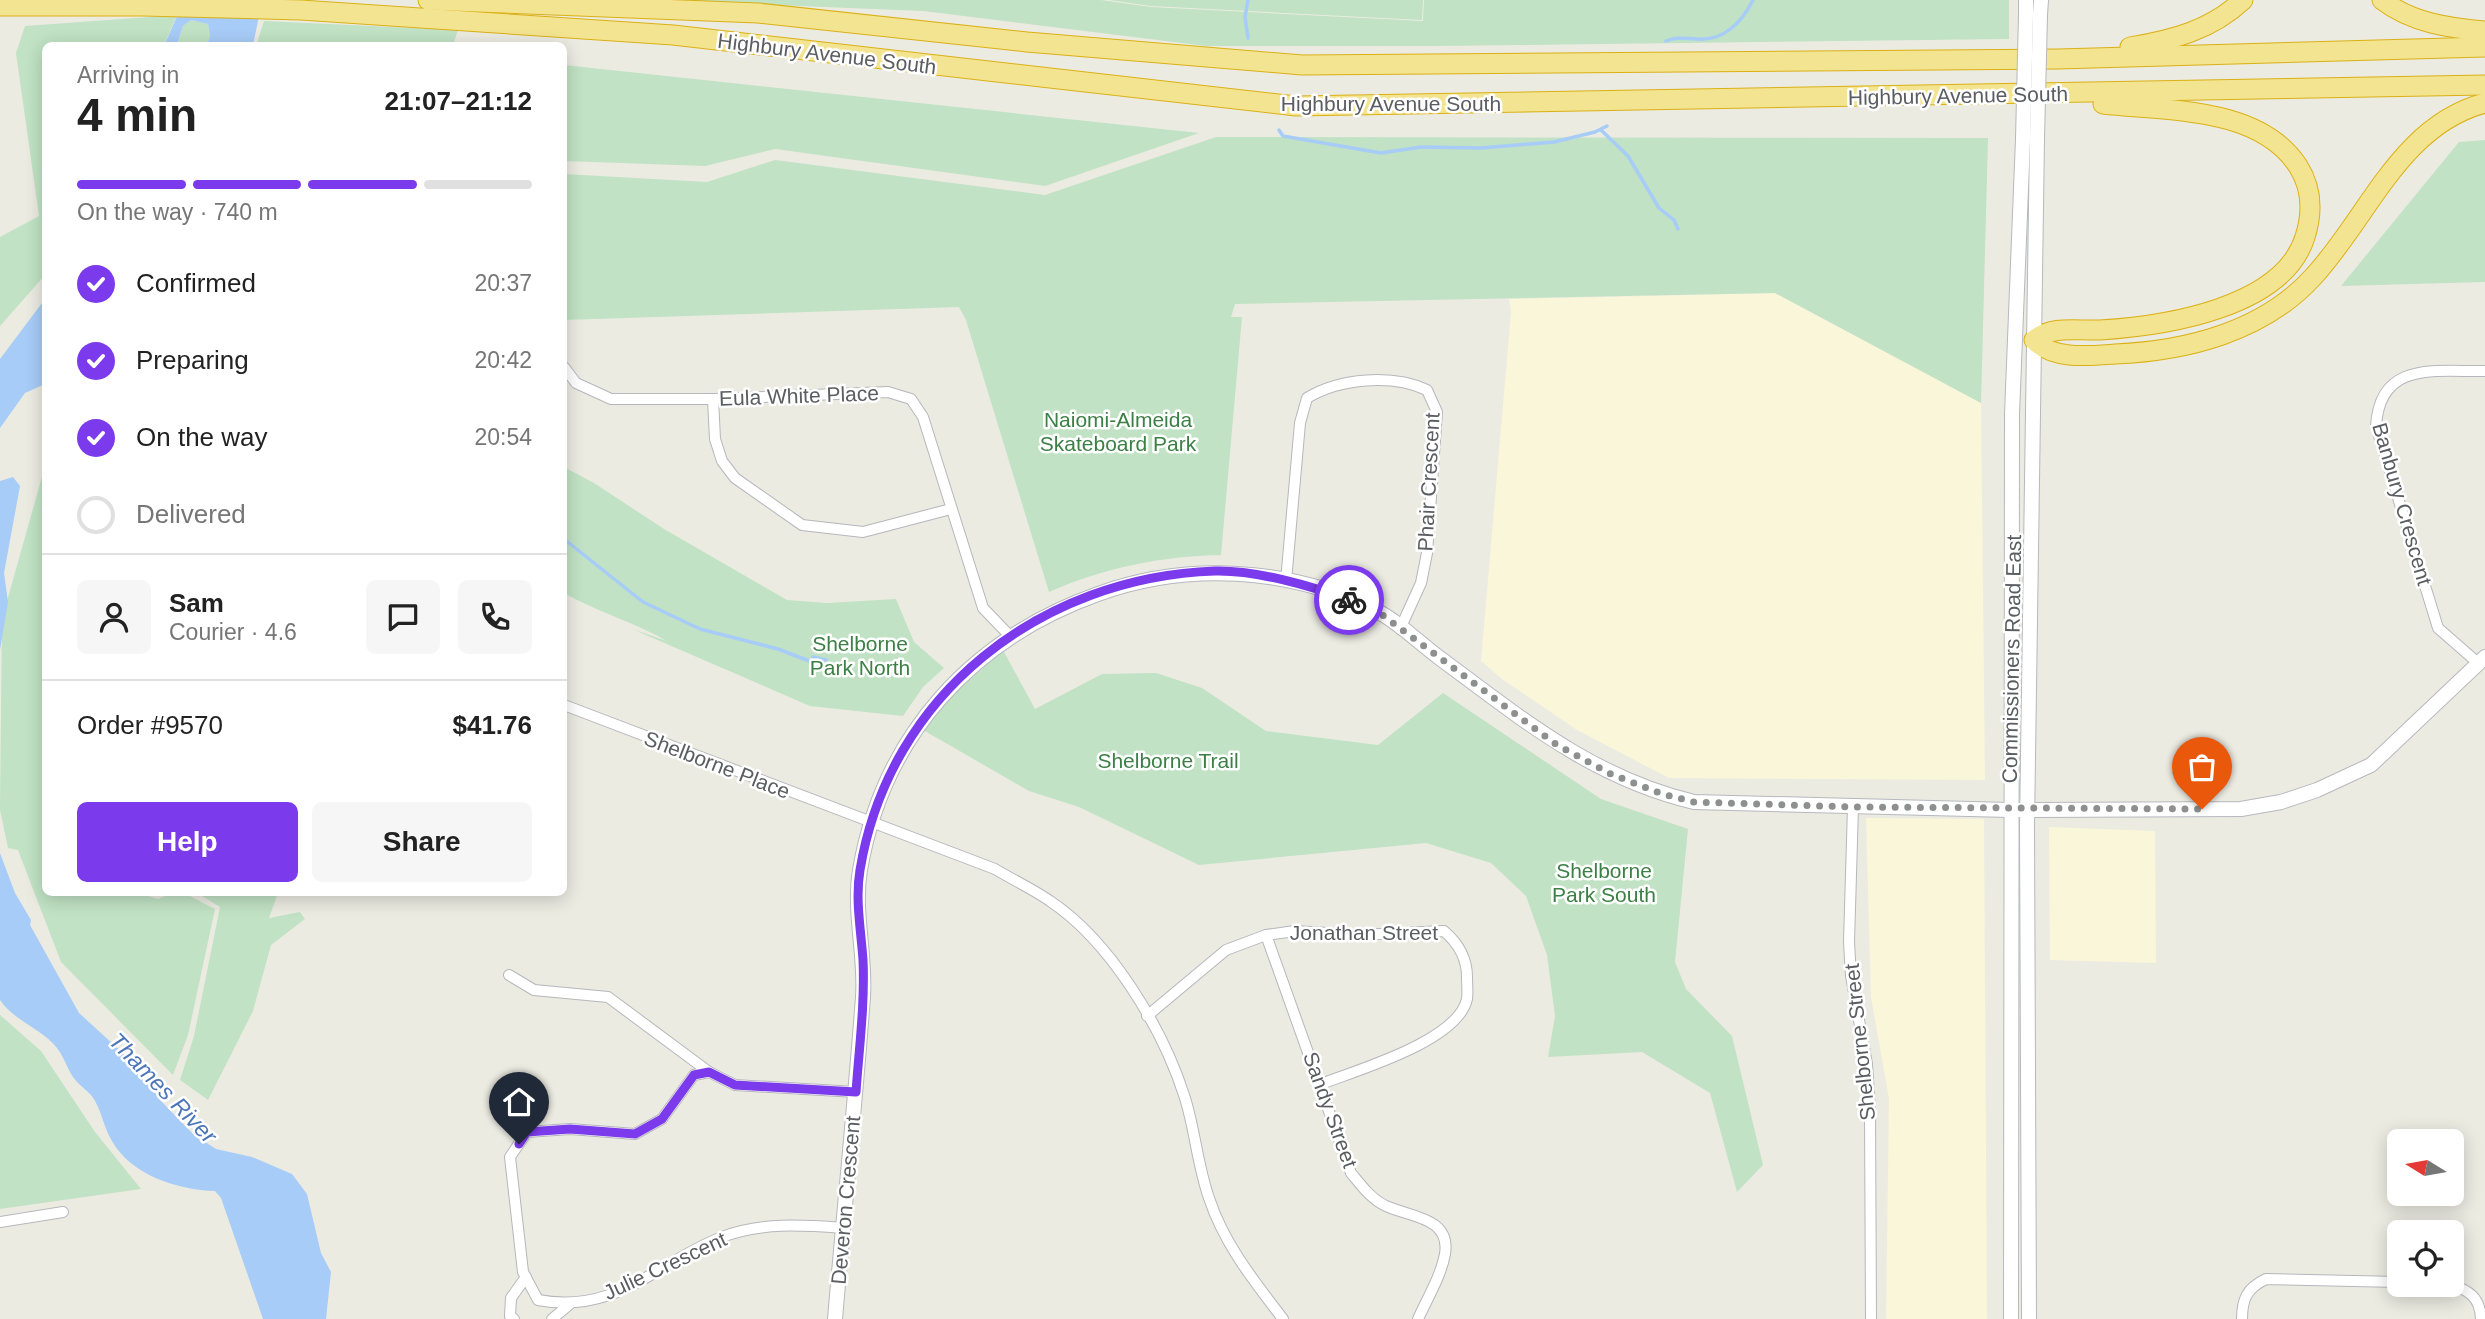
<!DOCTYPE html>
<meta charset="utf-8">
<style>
body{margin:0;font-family:Helvetica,sans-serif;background:#f6f6f6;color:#222;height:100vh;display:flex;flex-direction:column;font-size:26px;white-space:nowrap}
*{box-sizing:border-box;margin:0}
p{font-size:23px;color:#767676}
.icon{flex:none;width:38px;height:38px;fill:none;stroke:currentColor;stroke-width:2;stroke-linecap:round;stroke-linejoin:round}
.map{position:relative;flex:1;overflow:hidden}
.drawer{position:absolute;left:42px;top:42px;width:525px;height:854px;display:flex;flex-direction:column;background:#fff;border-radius:10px;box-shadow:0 4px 18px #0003}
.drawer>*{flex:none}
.needle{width:46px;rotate:281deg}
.fabs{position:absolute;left:2387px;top:1129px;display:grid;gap:14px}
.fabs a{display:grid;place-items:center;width:77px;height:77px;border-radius:10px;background:#fff;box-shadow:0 4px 18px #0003;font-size:35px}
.pin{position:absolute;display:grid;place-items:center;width:60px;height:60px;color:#fff;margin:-72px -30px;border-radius:50% 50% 50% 0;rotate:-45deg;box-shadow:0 0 7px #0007}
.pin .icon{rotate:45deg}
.courier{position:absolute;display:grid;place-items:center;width:70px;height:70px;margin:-35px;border:5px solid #7c3aed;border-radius:50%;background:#fff;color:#222;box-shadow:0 2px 9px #0007}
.overview em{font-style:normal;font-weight:700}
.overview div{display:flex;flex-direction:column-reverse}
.overview{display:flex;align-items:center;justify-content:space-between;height:119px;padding:0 35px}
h1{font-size:46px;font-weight:700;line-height:52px}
.bar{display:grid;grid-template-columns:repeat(4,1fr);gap:10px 7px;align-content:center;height:84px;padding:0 35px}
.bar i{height:9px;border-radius:5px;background:#e0e0e0}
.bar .active{background:#7c3aed}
.bar p{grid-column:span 4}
.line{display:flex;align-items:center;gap:18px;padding:0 35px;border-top:2px solid #e0e0e0}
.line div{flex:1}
.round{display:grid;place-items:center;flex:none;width:74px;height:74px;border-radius:10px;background:#f6f6f6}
ol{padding:0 35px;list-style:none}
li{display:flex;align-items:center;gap:21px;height:77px}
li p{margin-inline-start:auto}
li .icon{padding:7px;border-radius:50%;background:#7c3aed;color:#fff;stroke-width:4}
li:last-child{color:#767676}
li i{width:38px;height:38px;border:4px solid #e0e0e0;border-radius:50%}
.button{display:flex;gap:14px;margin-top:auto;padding:14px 35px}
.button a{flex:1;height:80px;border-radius:10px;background:#7c3aed;color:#fff;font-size:28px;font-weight:700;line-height:80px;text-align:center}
.button a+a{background:#f6f6f6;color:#222}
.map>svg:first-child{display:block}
.commercial{fill:#faf6d9}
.green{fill:#c1e2c4}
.water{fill:#a7ccf7}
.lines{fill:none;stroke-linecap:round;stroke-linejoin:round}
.stream{stroke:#a7ccf7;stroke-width:3.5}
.street-casing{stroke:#b5b7bc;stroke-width:12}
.secondary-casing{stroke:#b6b8be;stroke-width:16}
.highway-casing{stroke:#dbb014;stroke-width:21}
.street{stroke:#fff;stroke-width:10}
.secondary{stroke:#fff;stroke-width:14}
.highway{stroke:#f3e492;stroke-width:19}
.secondary-bridge-casing{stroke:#b6b8be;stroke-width:16;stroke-linecap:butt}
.secondary-bridge{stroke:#fff;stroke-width:14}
.done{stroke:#8e8f8f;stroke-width:7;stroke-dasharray:0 12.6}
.route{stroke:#7c3aed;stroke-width:9}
.labels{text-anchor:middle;stroke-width:5;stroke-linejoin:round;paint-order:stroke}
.street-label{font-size:21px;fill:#5b5d62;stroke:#fff}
.park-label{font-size:21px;fill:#3c8046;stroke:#fff}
.water-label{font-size:23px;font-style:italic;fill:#4d76b8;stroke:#fff}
</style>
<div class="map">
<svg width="2485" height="1319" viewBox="0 0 2485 1319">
<rect width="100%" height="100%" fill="#ecebe2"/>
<g class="commercial">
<polygon points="1775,293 1981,403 1985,780 1669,778 1577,730 1502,679 1481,661 1511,312 1509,299"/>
<polygon points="1866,818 1984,819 1987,1319 1886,1319 1889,1099 1871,997"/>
<polygon points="2049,827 2155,831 2156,963 2050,960"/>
</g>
<g class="green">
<polygon points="654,0 1101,0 1151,7 1423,21 1424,0 2009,0 2009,39 1437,46 1206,46 923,11"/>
<polygon points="1109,0 1423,0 1422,20 1151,6"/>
<polygon points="177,15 164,45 46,46 45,275 0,326 0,237 39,216 16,53 25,26"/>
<polygon points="191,20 208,24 210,36 207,45 177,46 183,26"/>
<polygon points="264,21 458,30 453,45 256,46"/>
<polygon points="564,65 1199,133 1045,186 775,149 705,166 564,161"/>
<path d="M1216,137L1988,138L1981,403L1775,293L1235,304L1231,317H1242L1221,555C1162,556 1103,568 1049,592L966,320L959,307L564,320V174L707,182L775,160L1045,195Z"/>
<polygon points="2485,140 2485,282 2341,286 2459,142"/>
<polygon points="45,466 46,892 138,893 158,899 173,893 184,893 215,909 188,1035 173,1075 61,962 18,850 8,848 0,810 2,619"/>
<path d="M564,467L594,483L664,529L787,600L827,603L896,599L914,642L944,668L923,687L903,716L810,706L632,629L667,641C634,622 597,612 564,593Z"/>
<polygon points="1003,650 1035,709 1102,674 1156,673 1202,688 1266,731 1378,745 1443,693 1601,799 1688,829 1675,962 1686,989 1732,1036 1763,1165 1737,1192 1710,1093 1642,1052 1548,1057 1555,1016 1547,955 1526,896 1491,863 1426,843 1199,865 1079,807 1029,791 923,730 955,693"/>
<polygon points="188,893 278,893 269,918 300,912 305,919 271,945 253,1011 208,1100 180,1080 194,1036 220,907 202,896"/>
<polygon points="0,1015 41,1051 95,1132 141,1189 0,1209"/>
</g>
<g class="water">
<polygon points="184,0 259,16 253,45 207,45 210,36 208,24 191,20 183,26 177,45 164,46"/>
<polygon points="45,299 45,384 25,393 0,428 0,359"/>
<polygon points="13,477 20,486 4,573 8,602 0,650 0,481"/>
<path d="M0,853L15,893L31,920L30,925L79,1013L136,1065L160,1100L193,1134L216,1149L252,1157L292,1174L307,1194L321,1253L331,1272L326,1319H263L221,1198L215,1191C178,1190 131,1175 112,1141C104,1128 102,1113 95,1101C90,1091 79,1086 73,1077C67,1068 64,1057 57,1048C41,1028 14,1021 0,1000Z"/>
</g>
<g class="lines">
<g class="stream">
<polyline points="1248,38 1245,17 1248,0"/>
<path d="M1666,41C1677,36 1686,39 1698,39C1724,41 1742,22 1753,0"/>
<polyline points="1279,130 1283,136 1381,153 1421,147 1481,148 1554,142 1595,132 1607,126"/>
<polyline points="1601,130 1628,156 1659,208 1674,220 1678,229"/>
<polyline points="564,539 643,602 700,629 778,649 812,662 813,657 826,660"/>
</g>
<defs>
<g id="street">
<polyline points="564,367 576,383 611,399 713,399 888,392 911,399 923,417 983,608 1009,635"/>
<polyline points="713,399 715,439 722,461 735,478 802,525 863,532 951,509"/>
<path d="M1286,581L1300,423L1307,398C1340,378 1392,374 1427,390L1437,412L1427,553L1421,583L1400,629"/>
<path d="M2478,663L2438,628L2376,426C2380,360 2436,372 2485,371"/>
<path d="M564,705L995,869C1013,880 1033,889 1050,901C1110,941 1162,1027 1184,1095C1195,1128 1197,1164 1209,1198C1224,1244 1254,1281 1283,1319"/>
<polyline points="1853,807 1849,942 1851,976 1867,1064 1870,1109 1871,1319"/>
<path d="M1266,935L1351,1173C1361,1185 1371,1199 1386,1206C1410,1217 1451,1217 1445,1254C1441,1276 1427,1299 1418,1319"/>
<polyline points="509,975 534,990 608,997 709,1072 735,1085 856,1092"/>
<path d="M1147,1016L1226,950L1266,935L1295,931L1359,935L1444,931C1458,943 1467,958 1467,977C1467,984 1468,993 1467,999C1458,1041 1357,1070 1321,1084"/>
<path d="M709,1072L694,1075L662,1119L635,1134L570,1129L527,1132L510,1157L523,1272L538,1300C616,1315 656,1263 722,1237C762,1222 802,1225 844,1228"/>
<polyline points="0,1222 63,1212"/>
<path d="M2449,1284C2469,1290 2480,1297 2481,1319"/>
<polyline points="514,1319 510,1316 511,1298 526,1277"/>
<polyline points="552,1319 570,1304"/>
<path d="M2242,1319C2242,1299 2247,1288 2266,1279L2399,1282"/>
</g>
<g id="secondary">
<polyline points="2026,0 2026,14"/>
<polyline points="2040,15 2041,0"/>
<path d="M835,1319C844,1212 855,1104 863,997C866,955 853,912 860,870C883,735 972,639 1098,594C1186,562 1289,567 1375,610C1398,621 1420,644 1441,659C1522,719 1593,778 1694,802L2010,810L2241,809L2281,802L2317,790L2371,765L2485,657"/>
<polyline points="2011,1319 2012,414 2023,139"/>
<polyline points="2029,1319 2027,826 2037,138"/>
</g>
<g id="highway">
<polyline points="428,0 758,13 1027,42 1302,65 2058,59 2485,47"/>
<path d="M2382,0C2412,23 2449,28 2485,31"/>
<polyline points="0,6 143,6 301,10 673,35 1296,106 2485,85"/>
<path d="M2130,47C2173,40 2211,30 2243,0"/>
<path d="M2103,104C2165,111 2259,106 2298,166C2312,188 2313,212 2305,237C2283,308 2165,326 2100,330C2077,331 2053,325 2034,340C2053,360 2088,356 2115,354C2186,351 2263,332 2313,277C2368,218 2400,125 2485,103"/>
</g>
</defs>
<use href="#street" class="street-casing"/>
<use href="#secondary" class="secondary-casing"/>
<use href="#highway" class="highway-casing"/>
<use href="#street" class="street"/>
<use href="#secondary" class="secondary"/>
<use href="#highway" class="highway"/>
<defs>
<g id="secondary-bridge">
<polyline points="2037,138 2040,15"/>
<polyline points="2023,139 2026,14"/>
</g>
</defs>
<use href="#secondary-bridge" class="secondary-bridge-casing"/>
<use href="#secondary-bridge" class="secondary-bridge"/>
</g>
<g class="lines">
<polyline class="done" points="1349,600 1377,611 1557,745 1611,774 1662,794 1694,802 1853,807 2202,809"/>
<path class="route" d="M519,1144L527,1132L570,1129L635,1134L662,1119L694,1075L709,1072L735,1085L856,1092C859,1049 865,1004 863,960C861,930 855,900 860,870C889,694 1041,577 1215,571C1256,570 1312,586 1349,600"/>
</g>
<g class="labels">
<g class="street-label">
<text transform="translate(827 54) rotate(7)" y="7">Highbury Avenue South</text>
<text transform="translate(1958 96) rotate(-1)" y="7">Highbury Avenue South</text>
<text x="1391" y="111">Highbury Avenue South</text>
<text transform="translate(799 396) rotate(-2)" y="7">Eula White Place</text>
<text transform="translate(1429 482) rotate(-87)" y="7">Phair Crescent</text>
<text transform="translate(2402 504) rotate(74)" y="7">Banbury Crescent</text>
<text transform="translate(2012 659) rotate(-89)" y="7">Commissioners Road East</text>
<text transform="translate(717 765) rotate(21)" y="7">Shelborne Place</text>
<text x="1364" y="940">Jonathan Street</text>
<text transform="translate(1860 1042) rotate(-96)" y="7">Shelborne Street</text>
<text transform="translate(1330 1110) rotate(70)" y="7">Sandy Street</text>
<text transform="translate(846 1200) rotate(-85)" y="7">Deveron Crescent</text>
<text transform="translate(665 1266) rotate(-25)" y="7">Julie Crescent</text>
</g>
<g class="park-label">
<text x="1118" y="427">Naiomi-Almeida<tspan x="1118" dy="24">Skateboard Park</tspan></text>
<text x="860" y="651">Shelborne<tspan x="860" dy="24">Park North</tspan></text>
<text x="1168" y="768">Shelborne Trail</text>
<text x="1604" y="878">Shelborne<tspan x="1604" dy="24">Park South</tspan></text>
</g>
<g class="water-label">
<text transform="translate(163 1088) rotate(46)" y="8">Thames River</text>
</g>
</g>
</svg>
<div class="fabs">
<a><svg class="needle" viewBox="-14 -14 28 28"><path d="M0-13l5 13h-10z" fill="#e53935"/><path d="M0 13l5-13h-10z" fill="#767676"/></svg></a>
<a><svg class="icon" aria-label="locate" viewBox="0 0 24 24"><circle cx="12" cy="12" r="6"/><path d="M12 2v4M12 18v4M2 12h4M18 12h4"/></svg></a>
</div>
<div class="pin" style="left:2202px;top:809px;background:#ea580c"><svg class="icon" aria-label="bag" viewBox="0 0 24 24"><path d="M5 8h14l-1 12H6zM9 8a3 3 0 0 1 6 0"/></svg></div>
<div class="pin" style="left:519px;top:1144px;background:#1f2937"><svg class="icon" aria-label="home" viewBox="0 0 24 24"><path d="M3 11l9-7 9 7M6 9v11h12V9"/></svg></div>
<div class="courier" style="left:1349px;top:600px"><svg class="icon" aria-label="bike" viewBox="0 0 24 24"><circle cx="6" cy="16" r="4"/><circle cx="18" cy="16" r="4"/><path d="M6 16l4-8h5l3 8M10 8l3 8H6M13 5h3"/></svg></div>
<section class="drawer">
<div class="overview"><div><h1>4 min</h1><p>Arriving in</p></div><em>21:07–21:12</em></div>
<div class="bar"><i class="active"></i><i class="active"></i><i class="active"></i><i></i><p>On the way · 740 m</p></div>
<ol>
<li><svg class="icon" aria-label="check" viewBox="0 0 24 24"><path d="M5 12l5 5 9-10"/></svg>Confirmed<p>20:37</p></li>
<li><svg class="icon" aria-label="check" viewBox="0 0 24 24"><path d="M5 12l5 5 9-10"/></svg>Preparing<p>20:42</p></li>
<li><svg class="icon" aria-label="check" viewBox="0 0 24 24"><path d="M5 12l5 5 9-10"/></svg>On the way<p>20:54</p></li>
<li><i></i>Delivered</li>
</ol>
<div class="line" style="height:126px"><a class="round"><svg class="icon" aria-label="person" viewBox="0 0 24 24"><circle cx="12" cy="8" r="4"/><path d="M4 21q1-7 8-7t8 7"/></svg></a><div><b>Sam</b><p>Courier · 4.6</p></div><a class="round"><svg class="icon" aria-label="chat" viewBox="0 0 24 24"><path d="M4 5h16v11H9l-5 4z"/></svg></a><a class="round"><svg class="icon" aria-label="phone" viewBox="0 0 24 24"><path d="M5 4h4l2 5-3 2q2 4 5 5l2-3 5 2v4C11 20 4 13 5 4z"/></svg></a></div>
<div class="line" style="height:91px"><div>Order #9570</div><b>$41.76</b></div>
<div class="button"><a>Help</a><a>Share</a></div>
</section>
</div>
